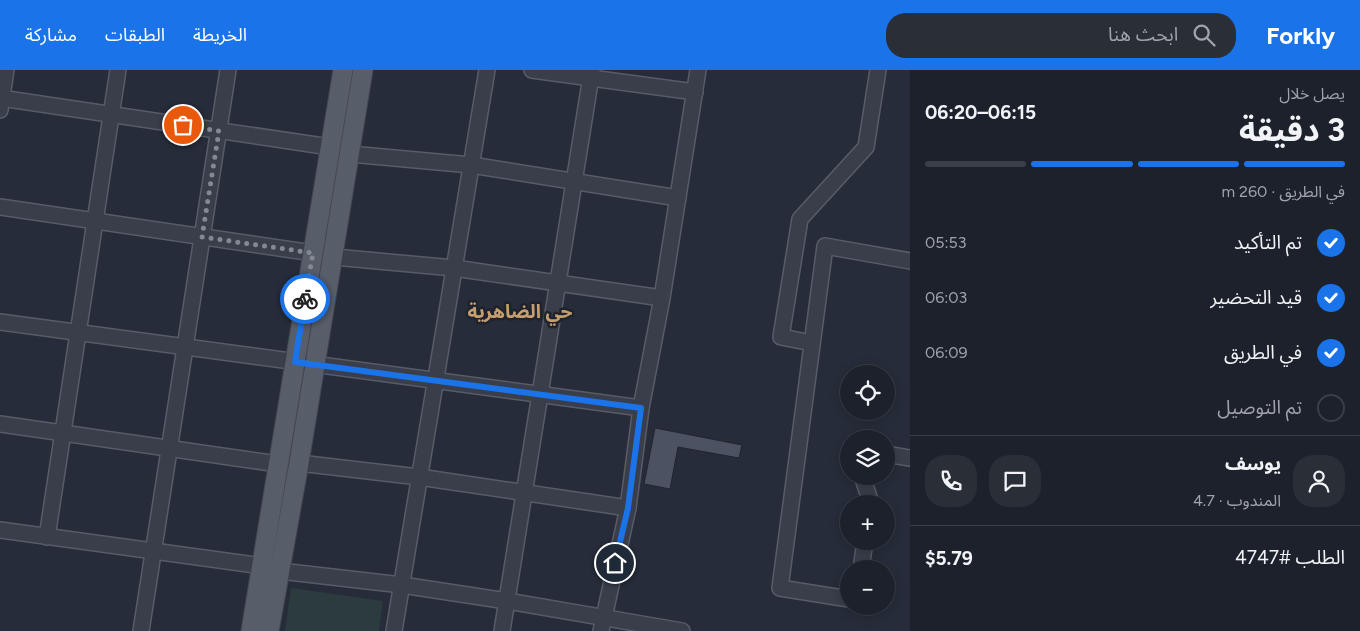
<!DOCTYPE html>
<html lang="ar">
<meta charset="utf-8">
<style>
body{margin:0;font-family:Figtree,"Noto Sans Arabic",sans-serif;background:#292e37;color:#f1f3f6;direction:rtl;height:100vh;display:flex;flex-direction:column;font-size:19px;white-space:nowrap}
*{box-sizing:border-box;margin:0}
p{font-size:16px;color:#a0a3a9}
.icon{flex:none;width:28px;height:28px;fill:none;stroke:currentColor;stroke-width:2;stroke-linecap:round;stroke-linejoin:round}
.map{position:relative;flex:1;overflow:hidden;direction:ltr}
.details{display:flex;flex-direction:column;background:#1c212b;width:450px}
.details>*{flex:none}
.fabs{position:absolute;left:840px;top:295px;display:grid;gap:10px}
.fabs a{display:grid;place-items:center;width:55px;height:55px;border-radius:50%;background:#1c212b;box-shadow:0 2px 12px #0003,0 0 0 1px #3a3e47;font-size:25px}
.pin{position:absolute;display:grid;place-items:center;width:42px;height:42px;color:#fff;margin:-21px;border:2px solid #fff;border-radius:50%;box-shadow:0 1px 5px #0007}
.courier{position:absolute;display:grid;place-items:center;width:50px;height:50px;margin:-25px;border:4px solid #1a73e8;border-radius:50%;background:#fff;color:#222;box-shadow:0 1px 6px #0007}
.overview em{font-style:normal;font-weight:700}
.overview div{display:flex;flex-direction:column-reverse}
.overview{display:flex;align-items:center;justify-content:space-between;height:85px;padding:0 15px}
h1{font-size:32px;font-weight:700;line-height:38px}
.bar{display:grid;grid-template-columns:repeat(4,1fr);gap:8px 5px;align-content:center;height:60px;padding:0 15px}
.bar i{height:6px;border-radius:4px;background:#3a3e47}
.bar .active{background:#1a73e8}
.bar p{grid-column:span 4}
.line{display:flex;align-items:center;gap:12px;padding:0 15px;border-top:1px solid #3a3e47}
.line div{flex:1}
.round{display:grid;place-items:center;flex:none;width:52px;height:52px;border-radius:20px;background:#292e37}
ol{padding:0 15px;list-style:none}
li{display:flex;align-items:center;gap:15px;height:55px}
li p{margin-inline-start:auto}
li .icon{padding:5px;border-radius:50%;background:#1a73e8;color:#fff;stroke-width:4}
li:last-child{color:#a0a3a9}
li i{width:28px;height:28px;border:2px solid #3a3e47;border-radius:50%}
header{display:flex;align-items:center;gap:30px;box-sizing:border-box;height:70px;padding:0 25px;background:#1a73e8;color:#fff}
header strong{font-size:24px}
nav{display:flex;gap:28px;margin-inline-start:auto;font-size:18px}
.search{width:350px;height:45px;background:#292e37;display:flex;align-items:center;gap:12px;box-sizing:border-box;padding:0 18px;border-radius:20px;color:#a0a3a9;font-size:19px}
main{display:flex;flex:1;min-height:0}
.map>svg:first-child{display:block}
.green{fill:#2c3c3e}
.building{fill:#4c5261;stroke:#202530}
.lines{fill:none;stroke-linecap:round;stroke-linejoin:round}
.minor-casing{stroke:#575c67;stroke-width:18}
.major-casing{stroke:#424752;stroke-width:21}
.minor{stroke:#393e4a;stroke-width:15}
.major{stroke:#575d69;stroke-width:19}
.done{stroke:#838894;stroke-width:5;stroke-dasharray:0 9}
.route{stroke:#1a73e8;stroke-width:6}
.labels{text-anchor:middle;stroke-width:5;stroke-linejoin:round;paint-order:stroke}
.district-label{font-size:19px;font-weight:bold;fill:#c79f6e;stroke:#1e232e}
</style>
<header>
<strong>Forkly</strong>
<div class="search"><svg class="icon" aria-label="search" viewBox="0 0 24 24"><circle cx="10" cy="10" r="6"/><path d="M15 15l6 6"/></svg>ابحث هنا</div>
<nav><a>الخريطة</a><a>الطبقات</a><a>مشاركة</a></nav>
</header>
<main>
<section class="details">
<div class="overview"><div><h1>3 دقيقة</h1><p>يصل خلال</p></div><em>06:15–06:20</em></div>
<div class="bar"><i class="active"></i><i class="active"></i><i class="active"></i><i></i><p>في الطريق · 260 m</p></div>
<ol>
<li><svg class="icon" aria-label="check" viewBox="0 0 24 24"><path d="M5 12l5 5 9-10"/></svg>تم التأكيد<p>05:53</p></li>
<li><svg class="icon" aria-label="check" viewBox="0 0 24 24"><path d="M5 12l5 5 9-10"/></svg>قيد التحضير<p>06:03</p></li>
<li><svg class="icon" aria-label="check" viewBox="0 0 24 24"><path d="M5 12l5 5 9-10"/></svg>في الطريق<p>06:09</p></li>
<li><i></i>تم التوصيل</li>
</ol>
<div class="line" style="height:90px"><a class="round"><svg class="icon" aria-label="person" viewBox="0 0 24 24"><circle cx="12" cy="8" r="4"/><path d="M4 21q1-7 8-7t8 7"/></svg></a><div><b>يوسف</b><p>المندوب · 4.7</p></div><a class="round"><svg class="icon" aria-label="chat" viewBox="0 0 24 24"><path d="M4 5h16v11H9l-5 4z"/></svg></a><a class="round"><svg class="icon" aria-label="phone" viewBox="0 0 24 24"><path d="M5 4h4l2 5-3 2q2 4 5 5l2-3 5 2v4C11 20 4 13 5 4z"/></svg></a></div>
<div class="line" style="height:65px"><div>الطلب #4747</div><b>$5.79</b></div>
</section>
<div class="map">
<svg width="910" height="561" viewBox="0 0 910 561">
<rect width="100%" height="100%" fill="#262c39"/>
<polygon class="green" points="291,518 383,531 379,561 285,561"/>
<polygon class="building" points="655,358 742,375 739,388 678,377 670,419 644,414"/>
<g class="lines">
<defs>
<g id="minor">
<polyline points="532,0 695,22"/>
<polyline points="0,28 330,77"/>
<polyline points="0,40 6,0"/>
<polyline points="350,84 471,95 678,128"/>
<polyline points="0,137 313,183"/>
<polyline points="334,187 454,198 662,228"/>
<polyline points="0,252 641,338"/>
<polyline points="812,273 781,267 800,149 866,77 878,0"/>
<polyline points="0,354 278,394"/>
<polyline points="886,384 910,388"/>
<polyline points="299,393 419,407 628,438"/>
<polyline points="862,406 870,430 870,434"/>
<polyline points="0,460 262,496"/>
<polyline points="47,467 118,0"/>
<polyline points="861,499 865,471"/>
<polyline points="280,501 402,515 507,531 682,561"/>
<polyline points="849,529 780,518 825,176 910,191"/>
<polyline points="141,561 228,0"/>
<polyline points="394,561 487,0"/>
<polyline points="502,561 592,0"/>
<polyline points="601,561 628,438 641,338 662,228 698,0"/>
</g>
<g id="major">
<polyline points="251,561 343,0"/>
<polyline points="269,561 299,393 363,0"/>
</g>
</defs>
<use href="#minor" class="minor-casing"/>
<use href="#major" class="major-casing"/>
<use href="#minor" class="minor"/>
<use href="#major" class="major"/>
</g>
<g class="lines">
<polyline class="done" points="183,55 219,61 202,167 313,183 305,229"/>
<polyline class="route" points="305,229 295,292 641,338 628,438 615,493"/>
</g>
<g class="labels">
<g class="district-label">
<text x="520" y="248">حي الضاهرية</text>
</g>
</g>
</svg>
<div class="fabs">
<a><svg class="icon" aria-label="locate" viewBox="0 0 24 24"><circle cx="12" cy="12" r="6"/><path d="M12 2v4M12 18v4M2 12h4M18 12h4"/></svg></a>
<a><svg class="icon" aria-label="layers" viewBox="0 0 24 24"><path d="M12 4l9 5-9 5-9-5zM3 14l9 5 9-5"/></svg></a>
<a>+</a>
<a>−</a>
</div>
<div class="pin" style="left:183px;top:55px;background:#ea580c"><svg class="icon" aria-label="bag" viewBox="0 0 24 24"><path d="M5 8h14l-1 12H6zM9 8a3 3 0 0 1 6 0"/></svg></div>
<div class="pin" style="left:615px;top:493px;background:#1f2937"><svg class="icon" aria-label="home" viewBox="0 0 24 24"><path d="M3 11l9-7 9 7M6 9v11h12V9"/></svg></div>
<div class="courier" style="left:305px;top:229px"><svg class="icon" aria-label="bike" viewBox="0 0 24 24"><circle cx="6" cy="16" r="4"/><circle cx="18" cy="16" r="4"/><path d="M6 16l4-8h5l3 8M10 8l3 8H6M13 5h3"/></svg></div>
</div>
</main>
